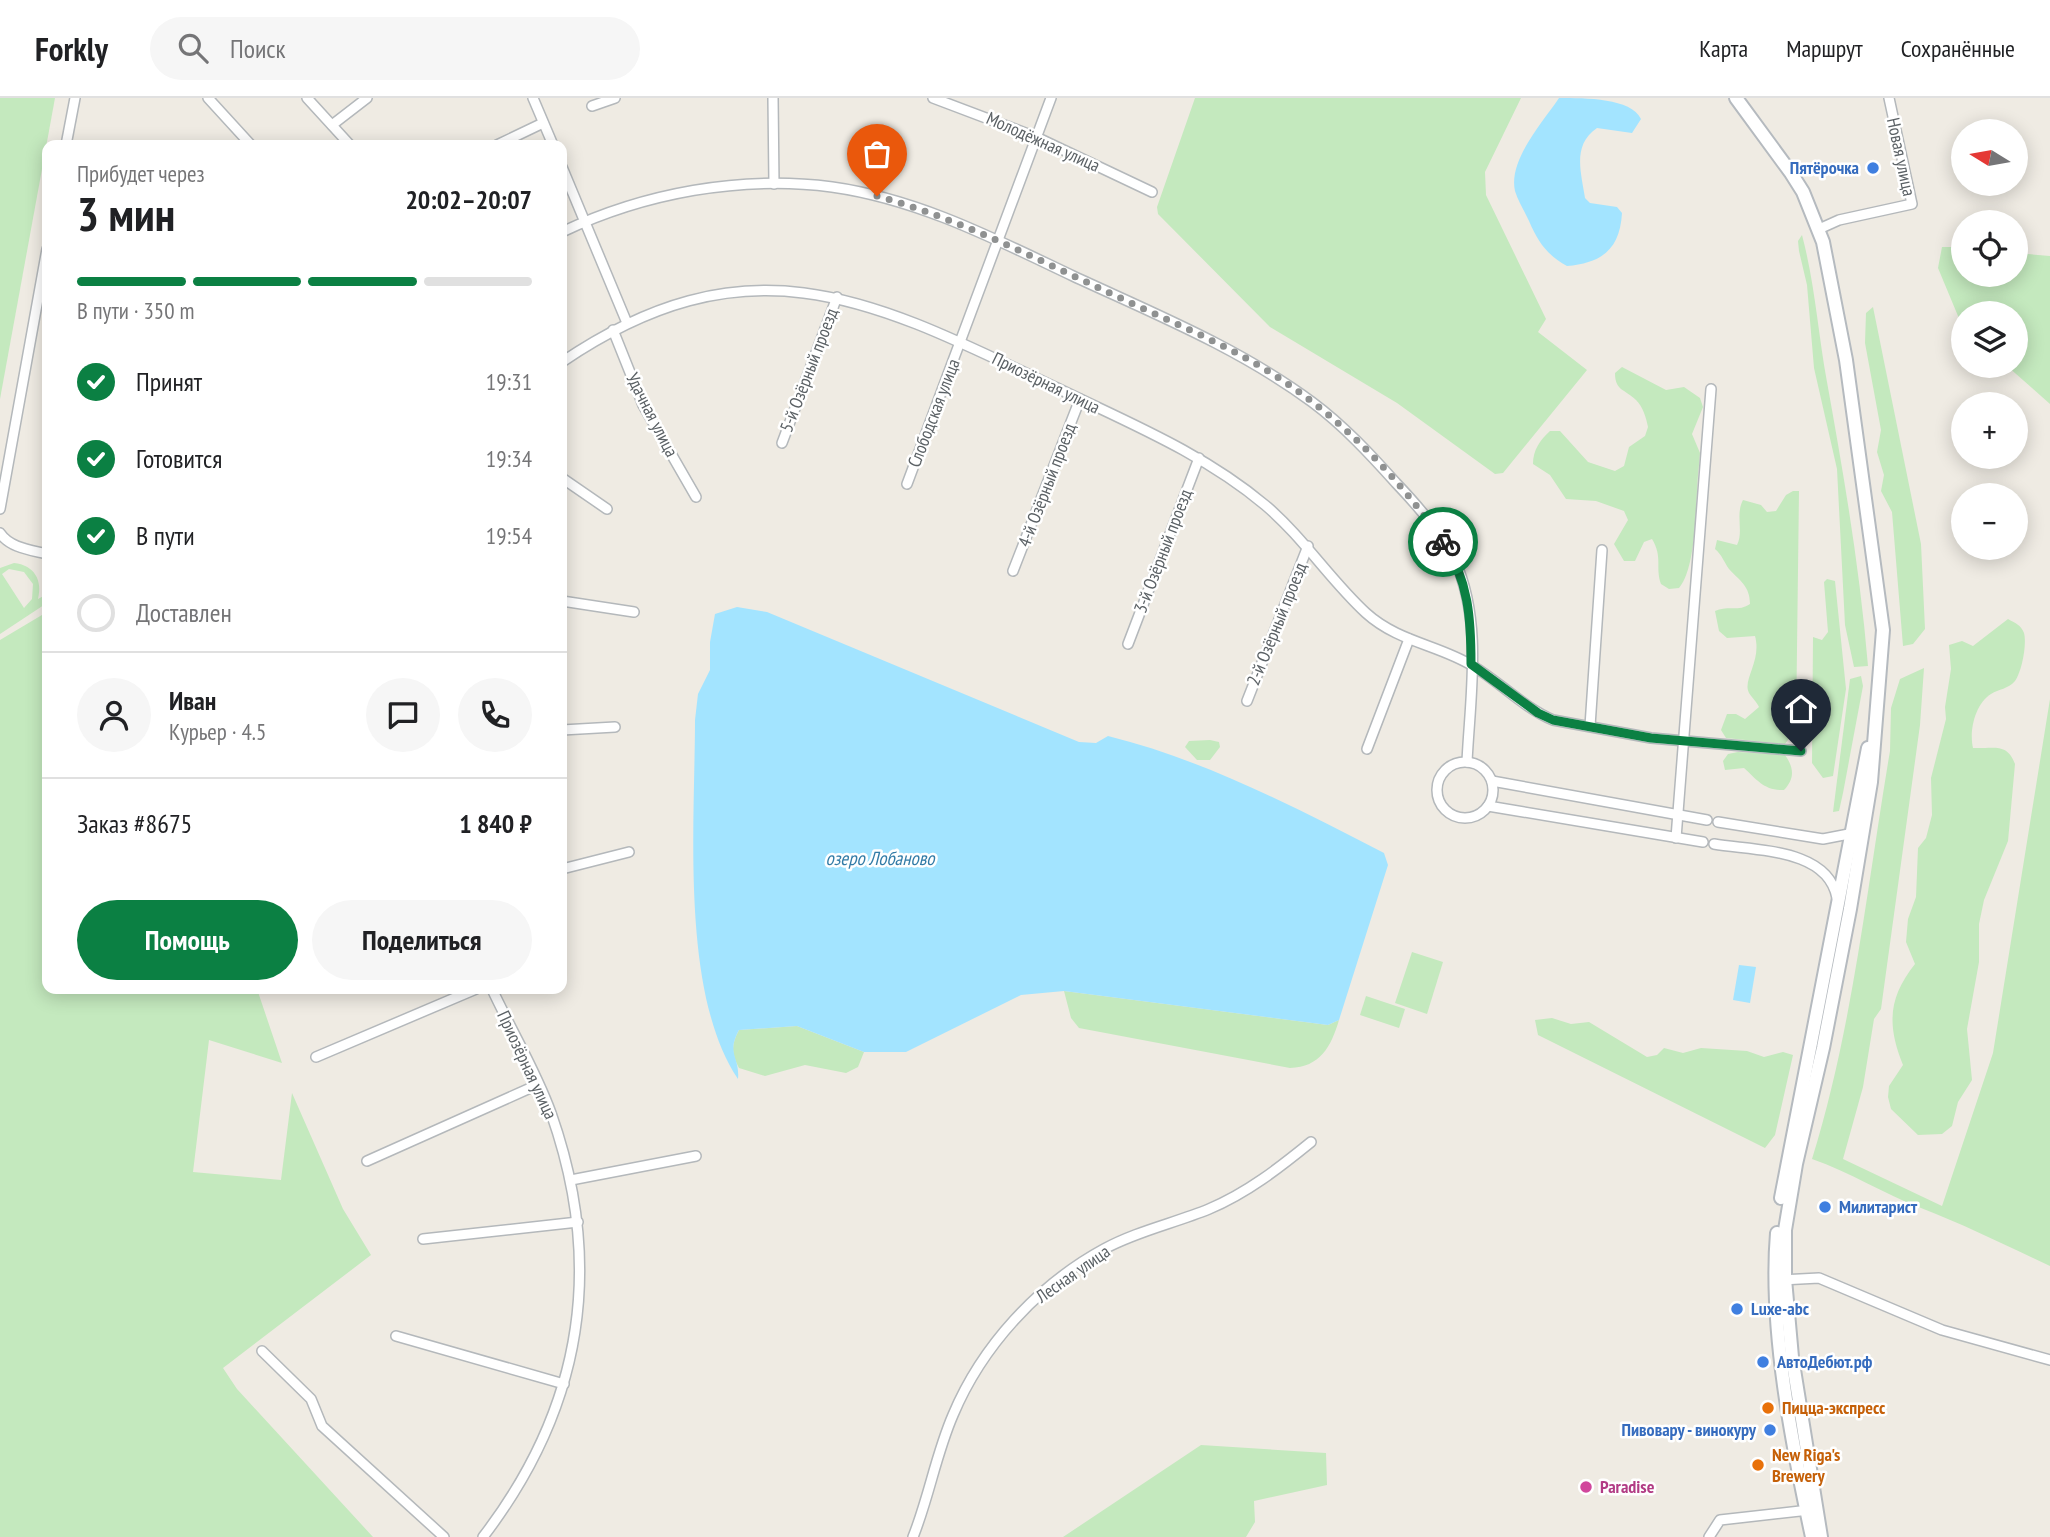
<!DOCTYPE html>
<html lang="ru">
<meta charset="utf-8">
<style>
body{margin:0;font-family:"PT Sans Narrow",sans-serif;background:#f6f6f6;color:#202124;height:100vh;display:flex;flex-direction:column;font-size:26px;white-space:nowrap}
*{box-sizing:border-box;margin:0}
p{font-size:23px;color:#757577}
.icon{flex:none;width:38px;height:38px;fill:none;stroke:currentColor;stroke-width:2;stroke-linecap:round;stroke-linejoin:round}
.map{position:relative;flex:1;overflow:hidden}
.details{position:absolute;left:42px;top:42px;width:525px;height:854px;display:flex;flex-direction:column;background:#fff;border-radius:14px;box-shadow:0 4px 18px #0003}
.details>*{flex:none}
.needle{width:46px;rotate:281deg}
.fabs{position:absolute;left:1951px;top:21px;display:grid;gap:14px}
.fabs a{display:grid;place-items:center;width:77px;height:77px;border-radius:50%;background:#fff;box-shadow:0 4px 18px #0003;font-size:35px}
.pin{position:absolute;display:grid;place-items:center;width:60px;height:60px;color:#fff;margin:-72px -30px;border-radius:50% 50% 50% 0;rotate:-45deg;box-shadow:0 0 7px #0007}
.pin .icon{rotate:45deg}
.courier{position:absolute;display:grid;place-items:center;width:70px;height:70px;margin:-35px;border:5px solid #0b8043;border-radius:50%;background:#fff;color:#222;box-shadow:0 2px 9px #0007}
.summary em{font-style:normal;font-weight:800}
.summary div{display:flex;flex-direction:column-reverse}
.summary{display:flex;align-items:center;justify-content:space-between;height:119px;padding:0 35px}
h1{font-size:46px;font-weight:800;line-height:52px}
.bar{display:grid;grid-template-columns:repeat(4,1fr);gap:10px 7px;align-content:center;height:84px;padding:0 35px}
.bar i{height:9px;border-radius:5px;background:#e0e0e0}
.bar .selected{background:#0b8043}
.bar p{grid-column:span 4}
.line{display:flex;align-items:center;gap:18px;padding:0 35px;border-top:2px solid #e0e0e0}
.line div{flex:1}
.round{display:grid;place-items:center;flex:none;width:74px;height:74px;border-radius:37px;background:#f6f6f6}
ol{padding:0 35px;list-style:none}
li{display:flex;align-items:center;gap:21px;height:77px}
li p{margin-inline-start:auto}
li .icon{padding:7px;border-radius:50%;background:#0b8043;color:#fff;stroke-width:4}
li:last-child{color:#757577}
li i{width:38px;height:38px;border:4px solid #e0e0e0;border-radius:50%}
.primary-button{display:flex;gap:14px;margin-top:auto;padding:14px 35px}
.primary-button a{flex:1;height:80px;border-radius:42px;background:#0b8043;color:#fff;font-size:28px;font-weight:800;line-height:80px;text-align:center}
.primary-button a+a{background:#f6f6f6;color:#202124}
header{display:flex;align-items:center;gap:42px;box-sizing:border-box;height:98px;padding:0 35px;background:#fff;border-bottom:2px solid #e0e0e0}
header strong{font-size:33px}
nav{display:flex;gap:38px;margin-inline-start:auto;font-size:24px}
.search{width:490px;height:63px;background:#f6f6f6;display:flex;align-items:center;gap:18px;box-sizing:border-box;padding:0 24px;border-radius:38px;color:#757577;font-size:26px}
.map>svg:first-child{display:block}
.green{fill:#c4e9be;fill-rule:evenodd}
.water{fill:#a3e4ff}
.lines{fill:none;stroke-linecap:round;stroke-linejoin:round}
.minor-casing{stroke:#b4b8bb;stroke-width:12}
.secondary-casing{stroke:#b5babf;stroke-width:16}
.minor{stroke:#fff;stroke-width:9}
.secondary{stroke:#fff;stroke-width:12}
.done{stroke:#8f9191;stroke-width:7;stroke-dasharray:0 12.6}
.route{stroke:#0b8043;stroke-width:9}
.shop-dot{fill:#3f7fe0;stroke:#fff;stroke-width:2.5}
.food-dot{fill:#e8710a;stroke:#fff;stroke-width:2.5}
.hotel-dot{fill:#d1479c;stroke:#fff;stroke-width:2.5}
.labels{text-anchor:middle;stroke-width:5;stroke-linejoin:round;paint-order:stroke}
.street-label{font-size:18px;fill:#5b6165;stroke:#fff}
.shop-label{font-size:18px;font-weight:bold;fill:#366cbe;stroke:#fff;text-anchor:start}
.food-label{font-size:18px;font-weight:bold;fill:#c56008;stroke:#fff;text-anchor:start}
.hotel-label{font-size:18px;font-weight:bold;fill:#b23c85;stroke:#fff;text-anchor:start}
.water-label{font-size:19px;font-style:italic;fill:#337ca7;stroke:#fff}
</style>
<header>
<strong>Forkly</strong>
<div class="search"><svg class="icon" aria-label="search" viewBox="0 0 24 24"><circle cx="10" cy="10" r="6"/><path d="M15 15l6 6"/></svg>Поиск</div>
<nav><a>Карта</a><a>Маршрут</a><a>Сохранённые</a></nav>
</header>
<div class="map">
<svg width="2050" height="1439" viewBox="0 0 2050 1439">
<rect width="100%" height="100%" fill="#efebe3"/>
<g class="green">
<polygon points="0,0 55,0 0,301"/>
<polygon points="1195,0 1521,0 1485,74 1486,97 1546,221 1538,234 1587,272 1503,375 1495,376 1397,305 1270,229 1158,116 1157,109"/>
<path d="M1802,137C1815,186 1818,235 1827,284C1844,378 1860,472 1868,568L1854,569L1845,527L1837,371L1814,270L1807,187L1799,153L1798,143Z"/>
<polygon points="1942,149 1963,149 1964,177 2016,177 2016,155 2050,158 2050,306 2007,268 2016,268 2016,215 1964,215 1963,224 1958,218 1938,170"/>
<polygon points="1873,209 1921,446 1925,531 1913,546 1903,548 1892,414 1881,393 1884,377 1877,354 1881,332 1865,245 1866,215"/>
<path d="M1622,269L1666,292L1684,289L1700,300L1703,309L1692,336L1700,355L1699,367C1695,398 1698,468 1679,490L1669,491L1661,486C1655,469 1663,459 1652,441L1644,444L1635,463H1624L1614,446L1628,422L1624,413L1596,403L1566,401L1550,377L1533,366C1533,352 1540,342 1550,333H1560L1588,364L1615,373L1624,368L1629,349L1645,338L1648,329C1646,319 1643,309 1636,302C1625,291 1615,293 1615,275Z"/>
<path d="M1793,393H1799L1796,631L1785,646L1726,640L1721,632L1727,616H1736L1745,621L1759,609C1757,604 1752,600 1749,595C1742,582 1762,563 1755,538L1727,540L1719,533L1715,513C1728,507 1739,514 1750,506C1750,488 1740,483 1729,471C1724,464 1722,457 1715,451L1717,442L1737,447C1744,433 1735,417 1743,402L1761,407L1767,414L1776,413L1786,397Z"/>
<path d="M14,465C34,467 43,482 38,501L47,496V505L0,536V470ZM9,471L24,474L33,486L32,501L24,510L2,476Z"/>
<polygon points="1827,481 1835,483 1846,591 1833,678 1823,680 1812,665 1813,539 1822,542 1828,534 1824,484"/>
<polygon points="47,514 47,891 257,891 282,965 209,942 193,1074 281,1082 292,995 343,1111 371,1157 223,1270 237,1291 373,1439 0,1439 0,542"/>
<path d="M2008,521C2015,525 2021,527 2024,535C2027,546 2022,573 2015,583C2008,591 1999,591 1991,596C1975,606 1969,633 1973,650C1993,651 2007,644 2015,666L2008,743L1984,802L1979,826V864L1967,931L1972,982L1958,1004L1952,1028L1942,1036L1918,1037L1891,1011L1888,999L1889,988L1903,967C1887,927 1888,900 1915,866L1906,844L1908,821L1916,799L1918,750L1926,740L1932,717L1931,680L1946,621L1945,609L1951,571L1949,547L1962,543L1973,548Z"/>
<path d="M1924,570L1920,627L1881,911L1874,921L1863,989L1843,1061L1942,1108L1993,955L2050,601V1168C2007,1148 1965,1127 1921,1110C1884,1096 1850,1074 1812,1061C1853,929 1867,788 1890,653L1891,610L1900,581Z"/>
<polygon points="1861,578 1863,588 1843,695 1839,713 1833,714 1850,581"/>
<polygon points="1210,642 1219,644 1220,649 1210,662 1197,662 1185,649 1189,643"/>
<path d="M1738,654L1785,657C1794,670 1795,680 1784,692C1765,693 1757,682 1744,670L1725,672L1723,663L1728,656Z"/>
<polygon points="1412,854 1443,864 1427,916 1395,905"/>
<path d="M1064,893L1328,927L1339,922C1331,949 1320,969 1290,970L1079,930L1071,920Z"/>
<polygon points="1366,898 1405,911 1399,930 1360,917"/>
<polygon points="1552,920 1571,926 1589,924 1647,959 1657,957 1664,950 1683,955 1701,950 1747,953 1764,959 1783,954 1793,957 1775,1037 1765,1050 1538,937 1535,922"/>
<path d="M797,928L864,954L858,969L846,975L805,967L765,978L739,970C731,955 731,947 739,932Z"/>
<polygon points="1201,1347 1326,1355 1327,1387 1254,1403 1255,1424 1246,1439 1063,1439"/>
</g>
<g class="water">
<path d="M1559,0C1586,0 1631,0 1641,21L1632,35L1597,30C1572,47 1581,74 1585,100L1590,105L1617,109L1622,115C1620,151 1602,165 1567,168C1547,157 1538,144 1529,123C1525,114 1518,103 1515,93C1508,62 1543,24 1559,0Z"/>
<path d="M737,509L767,514L1079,644L1096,645L1108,638C1205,662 1296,710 1384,755L1388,767L1339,922L1328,927L1064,893L1021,897L906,954H864L797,928L739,932C726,956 740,959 738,981C680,895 695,724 695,622L698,596L710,572V544L715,516Z"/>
<polygon points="1739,867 1756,869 1750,905 1733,902"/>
</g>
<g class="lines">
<defs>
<g id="minor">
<polyline points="208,0 251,47"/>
<polyline points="307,0 350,47"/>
<polyline points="533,0 553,47"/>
<polyline points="773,0 774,86"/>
<polyline points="933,0 1036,39 1152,94"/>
<polyline points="592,8 615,0"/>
<polyline points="332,27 367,0"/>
<polyline points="66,47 75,0"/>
<polyline points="497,47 543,25"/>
<polyline points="562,69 627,225"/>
<polyline points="1819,131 1839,122 1912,106 1889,0"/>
<path d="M562,134C644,95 741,77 832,89C918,101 995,141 1073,178C1155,216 1239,250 1312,304C1343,327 1370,356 1396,385C1417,407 1442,435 1455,463C1483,524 1470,599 1467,664"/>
<polyline points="613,232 643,307 696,399"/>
<path d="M562,264C751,136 873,202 1057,290C1129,325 1203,355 1265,407C1303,439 1330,482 1366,515C1398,544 1439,547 1473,568C1501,585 1523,609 1553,622L1651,640L1801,653"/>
<polyline points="782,345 837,199"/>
<polyline points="562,380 607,411"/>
<polyline points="907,386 1051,0"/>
<polyline points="0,411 47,151"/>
<path d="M0,435C10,450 31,452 47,456"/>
<polyline points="1013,473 1080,301"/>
<polyline points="562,503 634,514"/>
<polyline points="1128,546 1199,360"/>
<polyline points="1247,603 1308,448"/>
<polyline points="1590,628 1602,452"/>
<polyline points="562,632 615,629"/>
<polyline points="1367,651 1409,541"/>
<circle cx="1465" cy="692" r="28"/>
<polyline points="1492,683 1707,722"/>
<polyline points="1488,708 1703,744"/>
<polyline points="1718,724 1823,741 1854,735"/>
<polyline points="1676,740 1711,291"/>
<path d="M1714,746C1755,753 1828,750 1837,800"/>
<polyline points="562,771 629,754"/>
<polyline points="316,959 476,891"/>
<polyline points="367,1063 537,987"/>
<polyline points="571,1082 696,1058"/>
<polyline points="423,1141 578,1124"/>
<polyline points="1781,1182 1819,1180 1942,1232 2050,1262"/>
<polyline points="396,1238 564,1286"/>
<polyline points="262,1253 311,1301 322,1328 444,1439"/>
<path d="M483,1439C582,1310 605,1168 551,1015C536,973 511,932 492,891"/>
<path d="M913,1439C929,1399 936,1356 953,1317C982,1248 1038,1187 1104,1151C1137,1133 1175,1125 1209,1111C1247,1095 1279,1070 1311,1044"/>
<polyline points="1709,1439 1720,1422 1809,1412"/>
</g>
<g id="secondary">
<polyline points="1736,0 1791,75 1803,94 1823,144 1846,262 1883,532 1871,684 1850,811 1823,950 1796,1066 1785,1132 1785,1181 1792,1259 1821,1439"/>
<polyline points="1781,1100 1868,650"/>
<path d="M1777,1135C1769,1230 1792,1346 1812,1439"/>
</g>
</defs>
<use href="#minor" class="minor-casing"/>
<use href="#secondary" class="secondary-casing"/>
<use href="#minor" class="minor"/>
<use href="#secondary" class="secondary"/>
</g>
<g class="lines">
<path class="done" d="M877,98C953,119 1022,154 1093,187C1142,211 1194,232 1242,258C1322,301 1392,369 1443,444"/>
<path class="route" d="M1443,444C1469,482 1471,522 1471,566L1538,615L1553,622L1651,640L1801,653"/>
</g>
<g class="shop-dot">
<circle cx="1873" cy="70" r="7"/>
<circle cx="1825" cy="1109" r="7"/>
<circle cx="1737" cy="1211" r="7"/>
<circle cx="1763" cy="1264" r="7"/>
<circle cx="1770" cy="1332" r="7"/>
</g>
<g class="food-dot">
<circle cx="1768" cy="1310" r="7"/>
<circle cx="1758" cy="1367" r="7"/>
</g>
<circle class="hotel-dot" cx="1586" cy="1389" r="7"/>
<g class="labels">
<g class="street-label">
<text transform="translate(1043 44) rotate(24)" y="6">Молодёжная улица</text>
<text transform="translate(1901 59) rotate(78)" y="6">Новая улица</text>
<text transform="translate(809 272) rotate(-69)" y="6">5-й Озёрный проезд</text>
<text transform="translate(1046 285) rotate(26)" y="6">Приозёрная улица</text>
<text transform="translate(934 315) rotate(-69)" y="6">Слободская улица</text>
<text transform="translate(652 317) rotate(63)" y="6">Удачная улица</text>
<text transform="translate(1047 387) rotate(-69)" y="6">4-й Озёрный проезд</text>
<text transform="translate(1163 453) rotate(-69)" y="6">3-й Озёрный проезд</text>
<text transform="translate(1277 526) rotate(-68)" y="6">2-й Озёрный проезд</text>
<text transform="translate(527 967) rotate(65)" y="6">Приозёрная улица</text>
<text transform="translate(1073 1176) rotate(-35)" y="6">Лесная улица</text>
</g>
<g class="shop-label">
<text x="1859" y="76" text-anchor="end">Пятёрочка</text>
<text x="1839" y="1115">Милитарист</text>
<text x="1751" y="1217">Luxe-abc</text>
<text x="1777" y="1270">АвтоДебют.рф</text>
<text x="1756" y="1338" text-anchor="end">Пивовару - винокуру</text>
</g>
<g class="food-label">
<text x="1782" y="1316">Пицца-экспресс</text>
<text x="1772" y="1363">New Riga's<tspan x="1772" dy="21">Brewery</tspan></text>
</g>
<g class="hotel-label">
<text x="1600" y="1395">Paradise</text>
</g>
<g class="water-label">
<text x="880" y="767">озеро Лобаново</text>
</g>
</g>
</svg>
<div class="fabs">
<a><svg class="needle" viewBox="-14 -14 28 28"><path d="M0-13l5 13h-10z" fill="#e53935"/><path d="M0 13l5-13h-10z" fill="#757577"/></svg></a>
<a><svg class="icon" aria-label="locate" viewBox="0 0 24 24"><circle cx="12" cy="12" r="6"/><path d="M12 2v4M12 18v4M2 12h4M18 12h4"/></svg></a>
<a><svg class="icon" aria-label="layers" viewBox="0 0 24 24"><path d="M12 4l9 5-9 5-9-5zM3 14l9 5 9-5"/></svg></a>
<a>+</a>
<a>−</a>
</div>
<div class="pin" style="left:877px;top:98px;background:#ea580c"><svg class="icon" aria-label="bag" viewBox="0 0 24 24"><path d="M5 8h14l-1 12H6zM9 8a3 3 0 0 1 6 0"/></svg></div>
<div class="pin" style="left:1801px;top:653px;background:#1f2937"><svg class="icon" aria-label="home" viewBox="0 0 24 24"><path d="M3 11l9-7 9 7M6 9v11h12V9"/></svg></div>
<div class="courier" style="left:1443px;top:444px"><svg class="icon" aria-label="bike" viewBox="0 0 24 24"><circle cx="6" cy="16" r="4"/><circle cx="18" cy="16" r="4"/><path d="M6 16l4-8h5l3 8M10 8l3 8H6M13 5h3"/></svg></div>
<section class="details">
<div class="summary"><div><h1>3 мин</h1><p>Прибудет через</p></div><em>20:02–20:07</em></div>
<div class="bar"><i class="selected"></i><i class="selected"></i><i class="selected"></i><i></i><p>В пути · 350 m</p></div>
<ol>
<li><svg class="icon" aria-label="check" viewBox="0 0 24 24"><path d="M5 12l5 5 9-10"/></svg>Принят<p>19:31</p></li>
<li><svg class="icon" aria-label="check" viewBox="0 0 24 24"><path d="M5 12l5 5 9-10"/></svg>Готовится<p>19:34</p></li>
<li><svg class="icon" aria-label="check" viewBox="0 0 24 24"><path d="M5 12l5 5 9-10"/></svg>В пути<p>19:54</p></li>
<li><i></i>Доставлен</li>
</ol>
<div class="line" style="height:126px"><a class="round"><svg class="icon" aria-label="person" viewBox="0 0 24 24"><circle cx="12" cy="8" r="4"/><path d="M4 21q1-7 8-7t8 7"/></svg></a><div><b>Иван</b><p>Курьер · 4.5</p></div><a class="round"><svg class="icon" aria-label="chat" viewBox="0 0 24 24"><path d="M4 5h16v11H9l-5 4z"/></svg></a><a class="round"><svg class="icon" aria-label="phone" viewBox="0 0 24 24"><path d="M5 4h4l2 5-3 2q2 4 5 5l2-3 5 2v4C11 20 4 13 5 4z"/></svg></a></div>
<div class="line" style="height:91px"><div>Заказ #8675</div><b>1 840 ₽</b></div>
<div class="primary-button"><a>Помощь</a><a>Поделиться</a></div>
</section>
</div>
